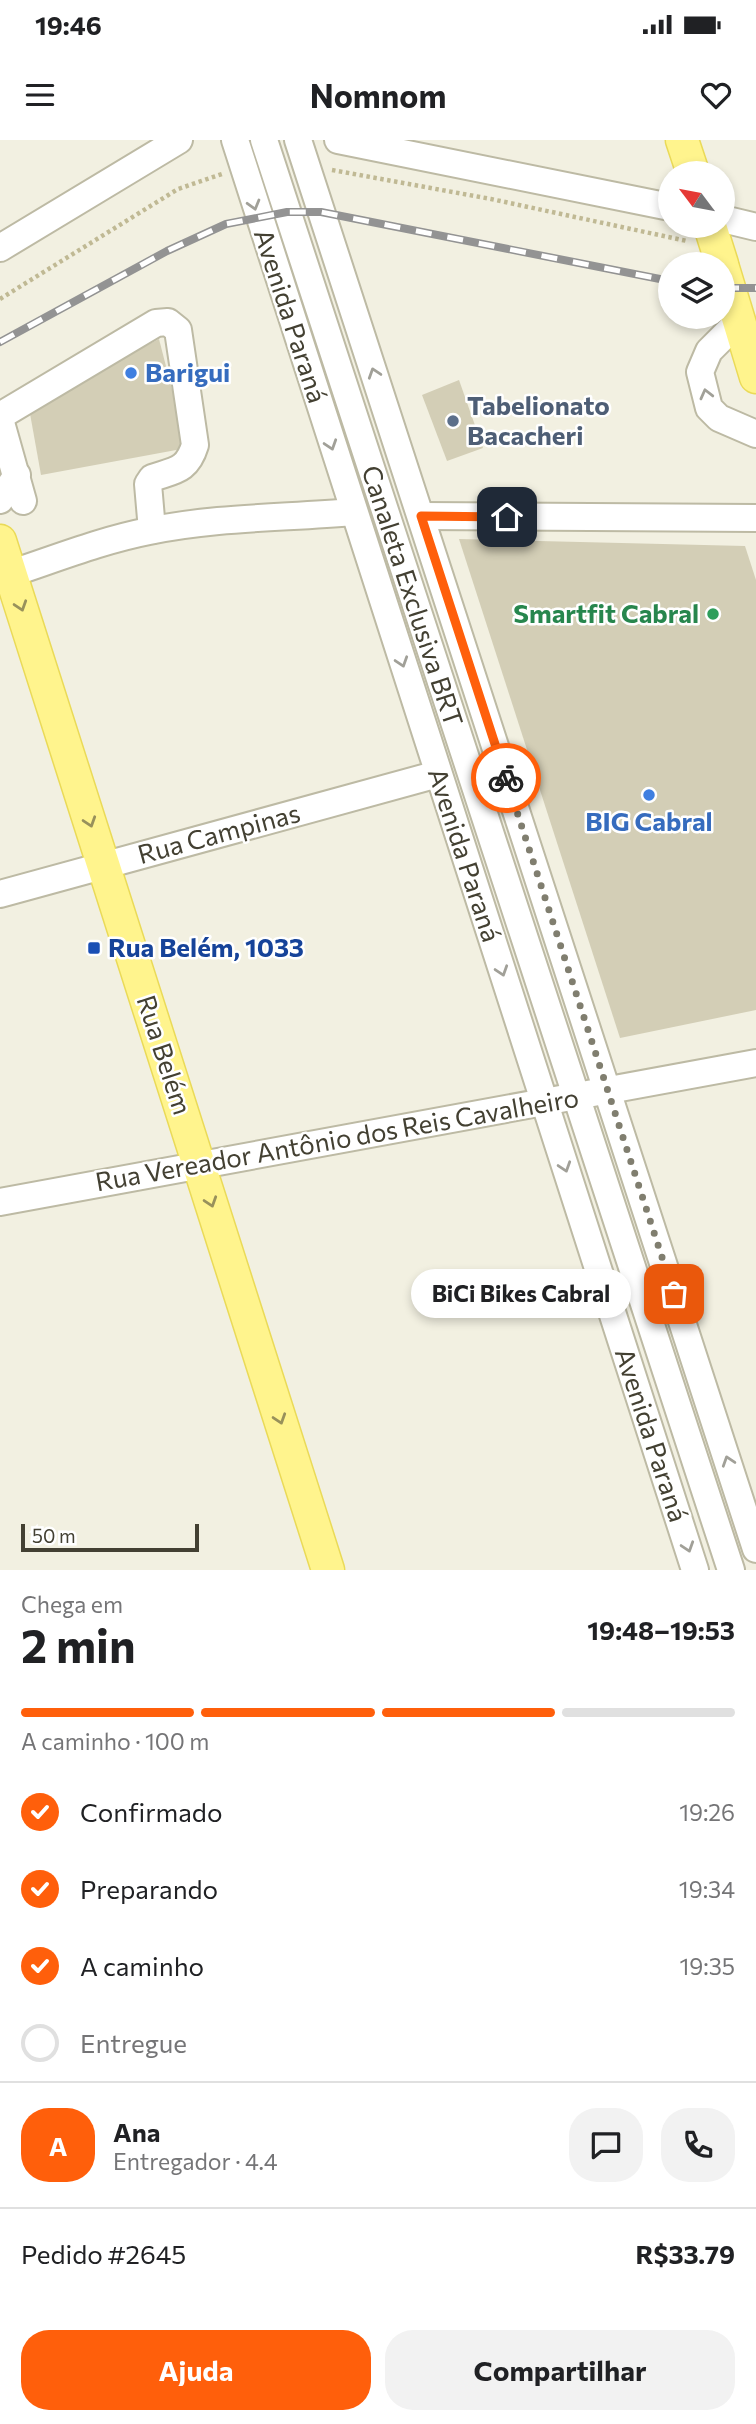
<!DOCTYPE html>
<html lang="pt">
<meta charset="utf-8">
<style>
body{margin:0;font-family:Commissioner,sans-serif;background:#f2f2f2;color:#202124;height:100vh;display:flex;flex-direction:column;font-size:26px;white-space:nowrap}
*{box-sizing:border-box;margin:0}
p{font-size:23px;color:#757577}
.icon{flex:none;width:38px;height:38px;fill:none;stroke:currentColor;stroke-width:2;stroke-linecap:round;stroke-linejoin:round}
.map{position:relative;height:1430px;overflow:hidden}
.side{display:flex;flex-direction:column;background:#fff;flex:1}
.side>*{flex:none}
.needle{width:46px;rotate:302deg}
.tools{position:absolute;left:658px;top:21px;display:grid;gap:14px}
.tools a{display:grid;place-items:center;width:77px;height:77px;border-radius:50%;background:#fff;box-shadow:0 4px 10px #0003;font-size:35px}
.scale{position:absolute;left:21px;bottom:18px;width:178px;box-sizing:border-box;padding-left:7px;border:4px solid #434032;border-top:0;font-size:19px;line-height:24px;white-space:nowrap;color:#434032;-webkit-text-stroke:5px #fff;paint-order:stroke}
.pin{position:absolute;display:grid;place-items:center;width:60px;height:60px;color:#fff;margin:-30px;border-radius:14px;box-shadow:0 4px 10px #0006}
.courier{position:absolute;display:grid;place-items:center;width:70px;height:70px;margin:-35px;border:5px solid #ff5f0b;border-radius:50%;background:#fff;color:#222;box-shadow:0 2px 9px #0007}
.bubble{position:absolute;height:49px;border-radius:24px;background:#fff;box-shadow:0 4px 10px #0003;font-size:23px;font-weight:700;line-height:49px;text-align:center}
.head em{font-style:normal;font-weight:700}
.head div{display:flex;flex-direction:column-reverse}
.head{display:flex;align-items:center;justify-content:space-between;height:119px;padding:0 21px}
h1{font-size:46px;font-weight:700;line-height:52px}
.bar{display:grid;grid-template-columns:repeat(4,1fr);gap:10px 7px;align-content:center;height:84px;padding:0 21px}
.bar i{height:9px;border-radius:5px;background:#e0e0e0}
.bar .current{background:#ff5f0b}
.bar p{grid-column:span 4}
.line{display:flex;align-items:center;gap:18px;padding:0 21px;border-top:2px solid #e0e0e0}
.line div{flex:1}
.round{display:grid;place-items:center;flex:none;width:74px;height:74px;border-radius:28px;background:#f2f2f2}
ol{padding:0 21px;list-style:none}
li{display:flex;align-items:center;gap:21px;height:77px}
li p{margin-inline-start:auto}
li .icon{padding:7px;border-radius:50%;background:#ff5f0b;color:#fff;stroke-width:4}
li:last-child{color:#757577}
li i{width:38px;height:38px;border:4px solid #e0e0e0;border-radius:50%}
.cta{display:flex;gap:14px;margin-top:auto;padding:14px 21px}
.cta a{flex:1;height:80px;border-radius:28px;background:#ff5f0b;color:#fff;font-size:28px;font-weight:700;line-height:80px;text-align:center}
.cta a+a{background:#f2f2f2;color:#202124}
.status{display:flex;justify-content:space-between;align-items:center;height:49px;padding:0 35px;background:#fff;direction:ltr}
.status svg{height:19px;fill:currentColor}
header{display:flex;justify-content:space-between;align-items:center;height:91px;padding:0 21px;background:#fff;font-size:32px;font-weight:700}
.map>svg:first-child{display:block}
.building{fill:#d3ceb6}
.lines{fill:none;stroke-linecap:round;stroke-linejoin:round}
.minor-casing{stroke:#bdbaa4;stroke-width:30}
.major-casing{stroke:#eada58;stroke-width:35}
.path{stroke:#c0b994;stroke-width:4.5;stroke-dasharray:3.5 3.5;stroke-linecap:butt}
.minor{stroke:#fff;stroke-width:26}
.major{stroke:#fff48d;stroke-width:32}
.rail-casing{stroke:#939393;stroke-width:8}
.rail{stroke:#fff;stroke-width:5;stroke-dasharray:16;stroke-linecap:butt}
.oneway{stroke:#a1a098}
.oneway2{stroke:#98915b}
.done{stroke:#807e6f;stroke-width:7;stroke-dasharray:0 12.6}
.route{stroke:#ff5f0b;stroke-width:9}
.shop-dot{fill:#3f7fe0;stroke:#fff;stroke-width:2.5}
.service-dot{fill:#5c6f8a;stroke:#fff;stroke-width:2.5}
.leisure-dot{fill:#2e9e5b;stroke:#fff;stroke-width:2.5}
.transit-dot{fill:#1a4fb4;stroke:#fff;stroke-width:2.5}
.labels{text-anchor:middle;stroke-width:5;stroke-linejoin:round;paint-order:stroke}
.street-label{font-size:26px;fill:#434032;stroke:#fff}
.shop-label{font-size:26px;font-weight:bold;fill:#366cbe;stroke:#fff;text-anchor:start}
.service-label{font-size:26px;font-weight:bold;fill:#4e5e75;stroke:#fff;text-anchor:start}
.leisure-label{font-size:26px;font-weight:bold;fill:#27864d;stroke:#fff;text-anchor:end}
.transit-label{font-size:26px;font-weight:bold;fill:#164399;stroke:#fff;text-anchor:start}
</style>
<div class="status"><b>19:46</b><svg viewBox="0 0 49 12"><path d="M0 12V9h3v3zM5 12V6h3v6zM10 12V3h3v9zM15 12V0h3v12zM26 1h20v11H26zM47 4h2v5h-2z"/></svg></div>
<header><svg class="icon" aria-label="menu" viewBox="0 0 24 24"><path d="M4 6h16M4 12h16M4 18h16"/></svg>Nomnom<svg class="icon" aria-label="heart" viewBox="0 0 24 24"><path d="M12 20l-8-8c-3-5 5-10 8-4 3-6 11-1 8 4z"/></svg></header>
<div class="map">
<svg width="756" height="1430" viewBox="0 0 756 1430">
<rect width="100%" height="100%" fill="#f2f0e1"/>
<g class="building">
<polygon points="159,199 187,308 41,335 29,268"/>
<polygon points="459,240 483,308 447,321 422,255"/>
<polygon points="459,399 745,406 756,440 756,870 620,898"/>
</g>
<g class="lines">
<defs>
<g id="minor">
<polyline points="235,0 695,1430"/>
<polyline points="264,0 731,1430"/>
<polyline points="298,0 756,1409"/>
<polyline points="338,0 670,67"/>
<polyline points="723,79 756,87"/>
<polyline points="0,108 179,0"/>
<polyline points="739,181 709,211 700,232 709,268 719,278 756,294"/>
<path d="M0,276L156,183L168,182L178,190L195,305C187,331 175,330 152,338L148,344L152,390"/>
<polyline points="0,279 23,361"/>
<polyline points="0,360 17,335"/>
<polyline points="421,376 756,378"/>
<path d="M0,437C50,421 98,401 149,391C216,377 285,378 353,372"/>
<polyline points="0,754 438,634"/>
<polyline points="0,1062 756,923"/>
</g>
<g id="major">
<polyline points="682,0 693,33"/>
<polyline points="710,86 722,124"/>
<polyline points="723,128 756,237"/>
<polyline points="0,401 328,1430"/>
</g>
</defs>
<use href="#minor" class="minor-casing"/>
<use href="#major" class="major-casing"/>
<g class="path">
<polyline points="332,30 491,59 687,101"/>
<polyline points="0,159 178,49 222,34"/>
</g>
<use href="#minor" class="minor"/>
<use href="#major" class="major"/>
<defs>
<g id="rail">
<polyline points="723,148 756,148"/>
<polyline points="0,202 167,111 226,84 287,72 321,72 670,141"/>
</g>
</defs>
<use href="#rail" class="rail-casing"/>
<use href="#rail" class="rail"/>
</g>
<defs><path id="oneway-chevron" d="M-2-3.5L2.5 0L-2 3.5" fill="none" stroke-width="1.6" stroke-linecap="round" stroke-linejoin="round" transform="scale(1.75)"/></defs>
<g class="oneway">
<use href="#oneway-chevron" transform="translate(254 65) rotate(74)"/>
<use href="#oneway-chevron" transform="translate(374 233) rotate(-108)"/>
<use href="#oneway-chevron" transform="translate(706 254) rotate(-104)"/>
<use href="#oneway-chevron" transform="translate(331 305) rotate(72)"/>
<use href="#oneway-chevron" transform="translate(402 522) rotate(72)"/>
<use href="#oneway-chevron" transform="translate(502 831) rotate(72)"/>
<use href="#oneway-chevron" transform="translate(565 1027) rotate(72)"/>
<use href="#oneway-chevron" transform="translate(728 1321) rotate(-108)"/>
<use href="#oneway-chevron" transform="translate(688 1407) rotate(72)"/>
</g>
<g class="oneway2">
<use href="#oneway-chevron" transform="translate(21 466) rotate(72)"/>
<use href="#oneway-chevron" transform="translate(90 682) rotate(72)"/>
<use href="#oneway-chevron" transform="translate(211 1062) rotate(72)"/>
<use href="#oneway-chevron" transform="translate(280 1279) rotate(72)"/>
</g>
<g class="lines">
<polyline class="done" points="506,638 674,1154"/>
<polyline class="route" points="506,638 421,376 507,377"/>
</g>
<g class="shop-dot">
<circle cx="131" cy="233" r="7"/>
<circle cx="649" cy="655" r="7"/>
</g>
<circle class="service-dot" cx="453" cy="281" r="7"/>
<circle class="leisure-dot" cx="713" cy="474" r="7"/>
<rect class="transit-dot" x="87" y="801" width="14" height="14" rx="3.5"/>
<g class="labels">
<g class="street-label">
<text transform="translate(290 176) rotate(72)" y="9">Avenida Paraná</text>
<text transform="translate(412 456) rotate(72)" y="9">Canaleta Exclusiva BRT</text>
<text transform="translate(219 694) rotate(-15)" y="9">Rua Campinas</text>
<text transform="translate(464 715) rotate(72)" y="9">Avenida Paraná</text>
<text transform="translate(164 915) rotate(72)" y="9">Rua Belém</text>
<text transform="translate(337 1000) rotate(-10)" y="9">Rua Vereador Antônio dos Reis Cavalheiro</text>
<text transform="translate(651 1295) rotate(72)" y="9">Avenida Paraná</text>
</g>
<g class="shop-label">
<text x="145" y="242">Barigui</text>
<text x="649" y="691" text-anchor="middle">BIG Cabral</text>
</g>
<g class="service-label">
<text x="467" y="275">Tabelionato<tspan x="467" dy="30">Bacacheri</tspan></text>
</g>
<g class="leisure-label">
<text x="699" y="483">Smartfit Cabral</text>
</g>
<g class="transit-label">
<text x="108" y="817">Rua Belém, 1033</text>
</g>
</g>
</svg>
<div class="tools">
<a><svg class="needle" viewBox="-14 -14 28 28"><path d="M0-13l5 13h-10z" fill="#e53935"/><path d="M0 13l5-13h-10z" fill="#757577"/></svg></a>
<a><svg class="icon" aria-label="layers" viewBox="0 0 24 24"><path d="M12 4l9 5-9 5-9-5zM3 14l9 5 9-5"/></svg></a>
</div>
<div class="scale">50 m</div>
<div class="pin" style="left:674px;top:1154px;background:#ea580c"><svg class="icon" aria-label="bag" viewBox="0 0 24 24"><path d="M5 8h14l-1 12H6zM9 8a3 3 0 0 1 6 0"/></svg></div>
<div class="pin" style="left:507px;top:377px;background:#1f2937"><svg class="icon" aria-label="home" viewBox="0 0 24 24"><path d="M3 11l9-7 9 7M6 9v11h12V9"/></svg></div>
<div class="courier" style="left:506px;top:638px"><svg class="icon" aria-label="bike" viewBox="0 0 24 24"><circle cx="6" cy="16" r="4"/><circle cx="18" cy="16" r="4"/><path d="M6 16l4-8h5l3 8M10 8l3 8H6M13 5h3"/></svg></div>
<div class="bubble" style="left:411px;top:1129px;width:220px">BiCi Bikes Cabral</div>
</div>
<section class="side">
<div class="head"><div><h1>2 min</h1><p>Chega em</p></div><em>19:48–19:53</em></div>
<div class="bar"><i class="current"></i><i class="current"></i><i class="current"></i><i></i><p>A caminho · 100 m</p></div>
<ol>
<li><svg class="icon" aria-label="check" viewBox="0 0 24 24"><path d="M5 12l5 5 9-10"/></svg>Confirmado<p>19:26</p></li>
<li><svg class="icon" aria-label="check" viewBox="0 0 24 24"><path d="M5 12l5 5 9-10"/></svg>Preparando<p>19:34</p></li>
<li><svg class="icon" aria-label="check" viewBox="0 0 24 24"><path d="M5 12l5 5 9-10"/></svg>A caminho<p>19:35</p></li>
<li><i></i>Entregue</li>
</ol>
<div class="line" style="height:126px"><b class="round" style="background:#ff5f0b;color:#fff">A</b><div><b>Ana</b><p>Entregador · 4.4</p></div><a class="round"><svg class="icon" aria-label="chat" viewBox="0 0 24 24"><path d="M4 5h16v11H9l-5 4z"/></svg></a><a class="round"><svg class="icon" aria-label="phone" viewBox="0 0 24 24"><path d="M5 4h4l2 5-3 2q2 4 5 5l2-3 5 2v4C11 20 4 13 5 4z"/></svg></a></div>
<div class="line" style="height:91px"><div>Pedido #2645</div><b>R$33.79</b></div>
<div class="cta"><a>Ajuda</a><a>Compartilhar</a></div>
</section>
